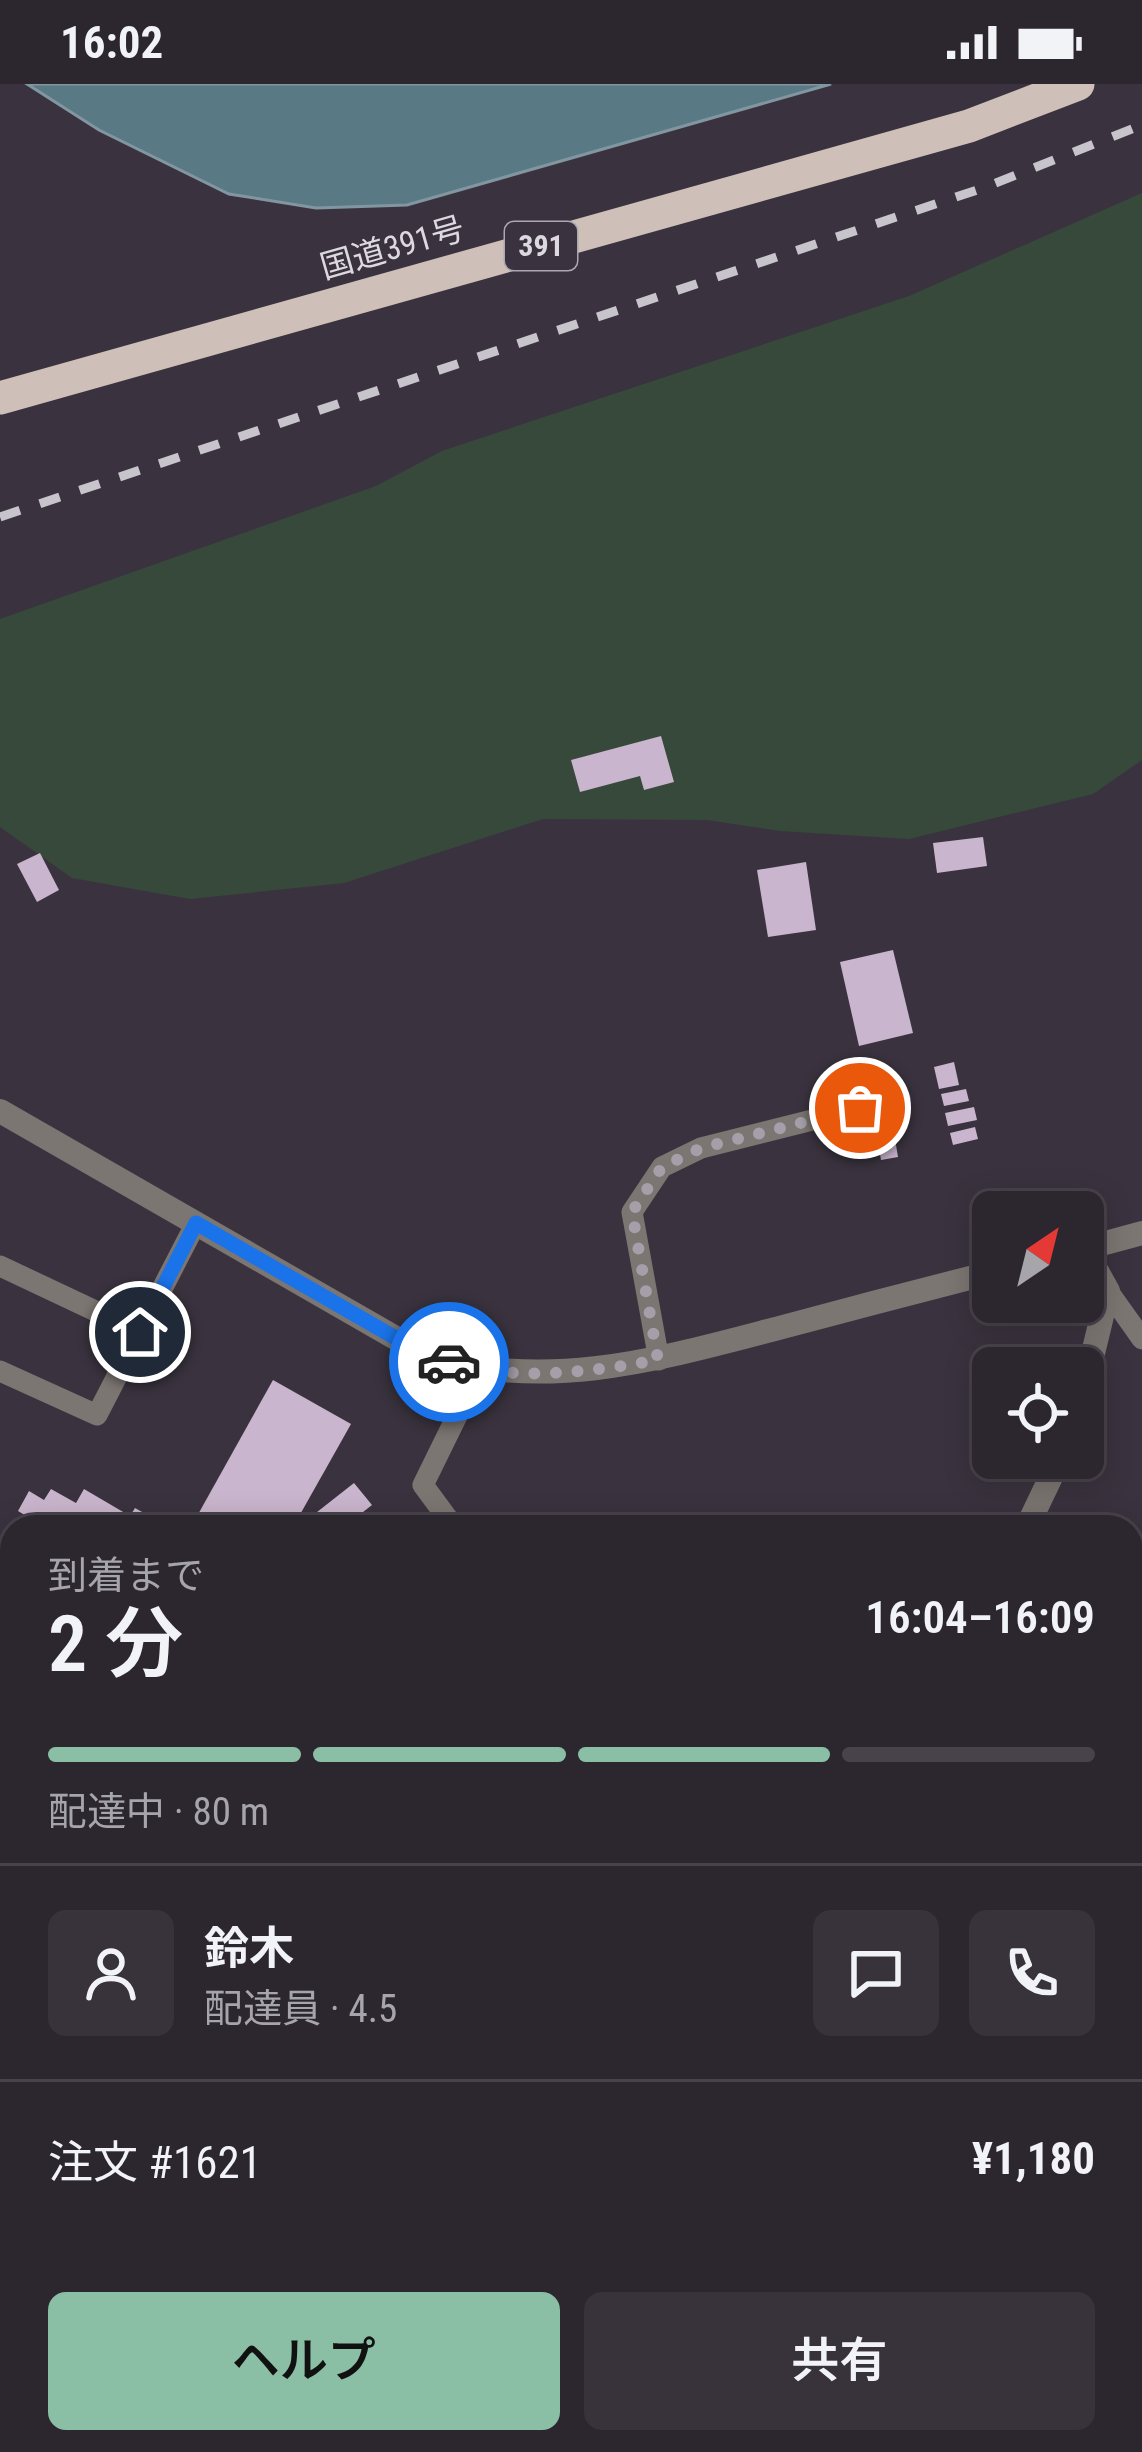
<!DOCTYPE html>
<html lang="ja">
<meta charset="utf-8">
<style>
body{margin:0;font-family:"Roboto Condensed","Noto Sans JP",sans-serif;background:#38323b;color:#f1f3f6;height:100vh;display:flex;flex-direction:column;font-size:45px;white-space:nowrap}
*{box-sizing:border-box;margin:0}
p{font-size:39px;color:#a6a5aa}
.icon{flex:none;width:66px;height:66px;fill:none;stroke:currentColor;stroke-width:2;stroke-linecap:round;stroke-linejoin:round}
.map{position:relative;flex:1;overflow:hidden}
.side{position:absolute;left:0px;top:1431px;width:1143px;height:939px;display:flex;flex-direction:column;background:#2c262f;border-radius:36px 36px 0 0;box-shadow:0 6px 30px #0003,0 0 0 3px #48434b}
.side>*{flex:none}
.needle{width:78px;rotate:35deg}
.controls{position:absolute;left:972px;top:1107px;display:grid;gap:24px}
.controls a{display:grid;place-items:center;width:132px;height:132px;border-radius:18px;background:#2c262f;box-shadow:0 6px 30px #0003,0 0 0 3px #48434b;font-size:60px}
.pin{position:absolute;display:grid;place-items:center;width:102px;height:102px;color:#fff;margin:-51px;border:6px solid #fff;border-radius:50%;box-shadow:0 3px 12px #0007}
.courier{position:absolute;display:grid;place-items:center;width:120px;height:120px;margin:-60px;border:9px solid #1a73e8;border-radius:50%;background:#fff;color:#222;box-shadow:0 3px 15px #0007}
.summary em{font-style:normal;font-weight:600}
.summary div{display:flex;flex-direction:column-reverse}
.summary{display:flex;align-items:center;justify-content:space-between;height:204px;padding:0 48px}
h1{font-size:78px;font-weight:600;line-height:90px}
.bar{display:grid;grid-template-columns:repeat(4,1fr);gap:18px 12px;align-content:center;height:144px;padding:0 48px}
.bar i{height:15px;border-radius:9px;background:#48434b}
.bar .selected{background:#8abfa5}
.bar p{grid-column:span 4}
.line{display:flex;align-items:center;gap:30px;padding:0 48px;border-top:3px solid #48434b}
.line div{flex:1}
.round{display:grid;place-items:center;flex:none;width:126px;height:126px;border-radius:18px;background:#38323b}
.primary-button{display:flex;gap:24px;margin-top:auto;padding:24px 48px}
.primary-button a{flex:1;height:138px;border-radius:18px;background:#8abfa5;color:#111;font-size:48px;font-weight:600;line-height:138px;text-align:center}
.primary-button a+a{background:#38323b;color:#f1f3f6}
.status{display:flex;justify-content:space-between;align-items:center;height:84px;padding:0 60px;background:#2c262f;direction:ltr}
.status svg{height:33px;fill:currentColor}
.map>svg:first-child{display:block}
.green{fill:#37493b}
.water{fill:#597984;stroke:#8196a0;stroke-width:3}
.building{fill:#c9b5cd}
.lines{fill:none;stroke-linecap:round;stroke-linejoin:round}
.path{stroke:#7e7882;stroke-width:6;stroke-dasharray:3 9;stroke-linecap:butt}
.service{stroke:#7c7672;stroke-width:21}
.minor{stroke:#7c7672;stroke-width:24}
.tertiary{stroke:#7c7672;stroke-width:24}
.trunk{stroke:#cec0b8;stroke-width:33}
.rail{stroke:#c8c4cb;stroke-width:9;stroke-dasharray:21 21;stroke-linecap:butt}
.done{stroke:#a49fa8;stroke-width:12;stroke-dasharray:0 21.6}
.route{stroke:#1a73e8;stroke-width:15}
.labels{text-anchor:middle;stroke-width:12;stroke-linejoin:round;paint-order:stroke}
.shield{fill:#3a333f;stroke:#aca7b0;stroke-width:3}
.shield-label{font-size:30px;font-weight:bold;fill:#ddd9e0}
.street-label{font-size:33px;fill:#ddd9e0;stroke:#3a333f}
</style>
<div class="status"><b>16:02</b><svg viewBox="0 0 49 12"><path d="M0 12V9h3v3zM5 12V6h3v6zM10 12V3h3v9zM15 12V0h3v12zM26 1h20v11H26zM47 4h2v5h-2z"/></svg></div>
<div class="map">
<svg width="1142" height="2368" viewBox="0 0 1142 2368">
<rect width="100%" height="100%" fill="#3a333f"/>
<polygon class="green" points="1142,109 1142,676 1093,710 909,755 781,747 707,736 543,735 344,799 190,815 72,794 0,743 0,535 376,402 442,367 909,212"/>
<polygon class="water" points="27,0 831,0 407,121 316,124 229,110 99,46"/>
<g class="building">
<polygon points="661,652 674,698 644,706 640,692 580,708 571,676"/>
<polygon points="983,753 987,782 937,789 933,759"/>
<polygon points="40,769 59,806 37,818 17,780"/>
<polygon points="806,778 816,846 768,853 757,786"/>
<polygon points="893,866 913,949 859,962 840,878"/>
<polygon points="954,978 959,1001 939,1005 934,983"/>
<polygon points="966,1005 969,1017 944,1022 941,1010"/>
<polygon points="974,1023 977,1036 948,1042 945,1029"/>
<polygon points="975,1043 978,1055 953,1061 950,1049"/>
<polygon points="894,1049 898,1073 881,1076 877,1051"/>
<polygon points="273,1296 351,1340 293,1443 191,1443"/>
<polygon points="354,1399 372,1421 349,1439 352,1443 298,1443"/>
<polygon points="51,1405 76,1419 84,1405 130,1432 135,1424 169,1443 22,1443 28,1433 18,1427 29,1407 44,1416"/>
<polygon points="4,1451 12,1455 12,1505 0,1498"/>
<polygon points="1142,1561 1142,1590 1131,1579"/>
<polygon points="468,2358 560,2358 552,2368 481,2368"/>
</g>
<g class="lines">
<polyline class="path" points="583,2368 592,2358"/>
<g class="service">
<polyline points="0,1182 140,1248"/>
<polyline points="1108,1207 1142,1255"/>
<polyline points="659,1276 632,1128 662,1083 701,1064 900,1014"/>
<polyline points="0,1287 97,1331 196,1139"/>
<polyline points="454,1443 423,1401 479,1287"/>
</g>
<g class="minor">
<polyline points="1083,1311 1108,1207 1084,1164"/>
<polyline points="1027,1443 1060,1374"/>
</g>
<g class="tertiary">
<path d="M0,1027L427,1272C548,1308 660,1275 779,1244C850,1225 922,1206 993,1188"/>
<polyline points="1083,1165 1142,1149"/>
</g>
<polyline class="trunk" points="0,314 969,42 1078,0"/>
<polyline class="rail" points="0,433 983,104 1142,41"/>
</g>
<g class="lines">
<path class="done" d="M449,1278C517,1298 589,1288 658,1276L632,1128L662,1083L701,1064L860,1024"/>
<polyline class="route" points="140,1248 196,1139 427,1272 449,1278"/>
</g>
<g class="labels">
<rect class="shield" x="505" y="138" width="72" height="48" rx="9"/>
<g class="shield-label">
<text x="541" y="172">391</text>
</g>
<g class="street-label">
<text transform="translate(392 163) rotate(-16)" y="12">国道391号</text>
</g>
</g>
</svg>
<div class="controls">
<a><svg class="needle" viewBox="-14 -14 28 28"><path d="M0-13l5 13h-10z" fill="#e53935"/><path d="M0 13l5-13h-10z" fill="#a6a5aa"/></svg></a>
<a><svg class="icon" aria-label="locate" viewBox="0 0 24 24"><circle cx="12" cy="12" r="6"/><path d="M12 2v4M12 18v4M2 12h4M18 12h4"/></svg></a>
</div>
<div class="pin" style="left:860px;top:1024px;background:#ea580c"><svg class="icon" aria-label="bag" viewBox="0 0 24 24"><path d="M5 8h14l-1 12H6zM9 8a3 3 0 0 1 6 0"/></svg></div>
<div class="pin" style="left:140px;top:1248px;background:#1f2937"><svg class="icon" aria-label="home" viewBox="0 0 24 24"><path d="M3 11l9-7 9 7M6 9v11h12V9"/></svg></div>
<div class="courier" style="left:449px;top:1278px"><svg class="icon" aria-label="car" viewBox="0 0 24 24"><path d="M5 17H2v-5l4-1 3-4h7l3 4 3 1v5h-3M9 17h6M6 11h13"/><circle cx="7" cy="17" r="2"/><circle cx="17" cy="17" r="2"/></svg></div>
<section class="side">
<div class="summary"><div><h1>2 分</h1><p>到着まで</p></div><em>16:04–16:09</em></div>
<div class="bar"><i class="selected"></i><i class="selected"></i><i class="selected"></i><i></i><p>配達中 · 80 m</p></div>
<div class="line" style="height:216px"><a class="round"><svg class="icon" aria-label="person" viewBox="0 0 24 24"><circle cx="12" cy="8" r="4"/><path d="M4 21q1-7 8-7t8 7"/></svg></a><div><b>鈴木</b><p>配達員 · 4.5</p></div><a class="round"><svg class="icon" aria-label="chat" viewBox="0 0 24 24"><path d="M4 5h16v11H9l-5 4z"/></svg></a><a class="round"><svg class="icon" aria-label="phone" viewBox="0 0 24 24"><path d="M5 4h4l2 5-3 2q2 4 5 5l2-3 5 2v4C11 20 4 13 5 4z"/></svg></a></div>
<div class="line" style="height:156px"><div>注文 #1621</div><b>¥1,180</b></div>
<div class="primary-button"><a>ヘルプ</a><a>共有</a></div>
</section>
</div>
